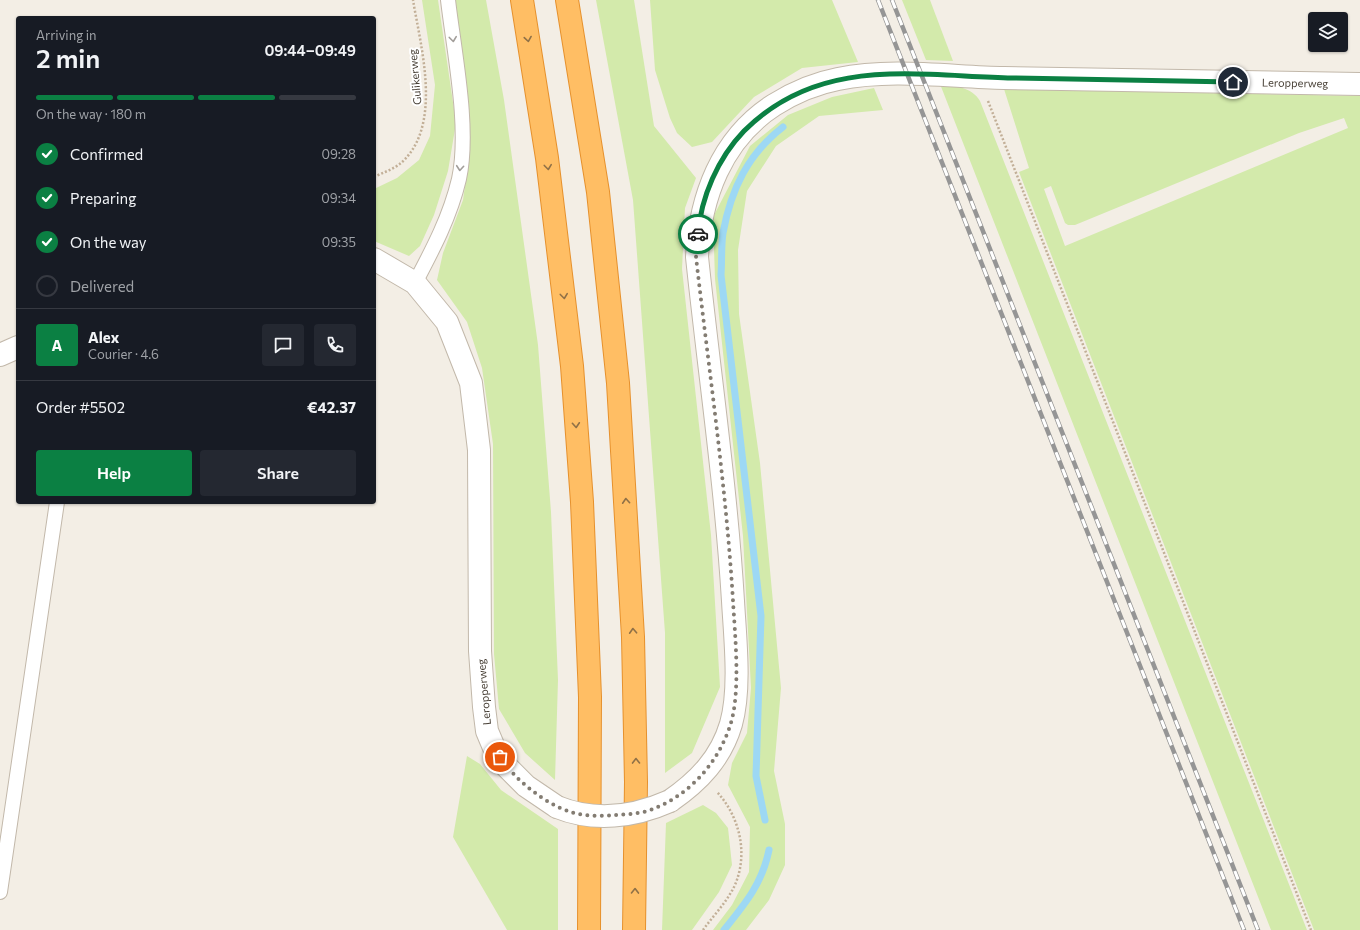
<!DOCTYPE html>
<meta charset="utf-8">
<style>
body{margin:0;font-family:Commissioner,sans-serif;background:#242831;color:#f1f3f6;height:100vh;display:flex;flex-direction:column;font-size:15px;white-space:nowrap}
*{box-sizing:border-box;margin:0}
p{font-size:13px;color:#9ea1a6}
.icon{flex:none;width:22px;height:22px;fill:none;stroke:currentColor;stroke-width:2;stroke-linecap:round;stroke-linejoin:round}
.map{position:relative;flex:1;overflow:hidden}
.side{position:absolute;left:16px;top:16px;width:360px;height:488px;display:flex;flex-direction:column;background:#171b24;border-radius:4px;box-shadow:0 1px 3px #0004}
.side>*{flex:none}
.controls{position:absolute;left:1308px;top:12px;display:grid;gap:8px}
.controls a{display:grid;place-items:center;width:40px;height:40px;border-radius:4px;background:#171b24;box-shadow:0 1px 3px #0004;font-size:20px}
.pin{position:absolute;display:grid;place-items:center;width:34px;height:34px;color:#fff;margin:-17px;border:2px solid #fff;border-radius:50%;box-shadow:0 1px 4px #0007}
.courier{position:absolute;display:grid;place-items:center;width:40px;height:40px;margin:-20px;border:3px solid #0b8043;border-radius:50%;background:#fff;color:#222;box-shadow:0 1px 5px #0007}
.headline em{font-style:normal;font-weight:600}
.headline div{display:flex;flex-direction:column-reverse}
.headline{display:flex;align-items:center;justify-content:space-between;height:68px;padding:0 20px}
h1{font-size:26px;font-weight:600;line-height:30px}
.bar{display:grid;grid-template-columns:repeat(4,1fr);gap:6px 4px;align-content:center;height:48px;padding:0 20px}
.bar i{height:5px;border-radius:3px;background:#363941}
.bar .on{background:#0b8043}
.bar p{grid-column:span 4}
.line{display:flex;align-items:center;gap:10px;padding:0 20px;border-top:1px solid #363941}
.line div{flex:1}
.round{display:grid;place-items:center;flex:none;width:42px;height:42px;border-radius:4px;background:#242831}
ol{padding:0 20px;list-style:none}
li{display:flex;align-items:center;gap:12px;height:44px}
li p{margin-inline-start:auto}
li .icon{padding:4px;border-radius:50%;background:#0b8043;color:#fff;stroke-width:4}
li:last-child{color:#9ea1a6}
li i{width:22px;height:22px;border:2px solid #363941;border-radius:50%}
.cta{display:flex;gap:8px;margin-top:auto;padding:8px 20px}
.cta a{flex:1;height:46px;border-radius:4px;background:#0b8043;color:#fff;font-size:16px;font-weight:600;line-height:46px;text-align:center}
.cta a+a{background:#242831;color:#f1f3f6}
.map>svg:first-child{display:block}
.green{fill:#d3eaab;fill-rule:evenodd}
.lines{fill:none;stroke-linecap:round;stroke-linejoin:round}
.stream{stroke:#9dd8f4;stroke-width:7}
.service-casing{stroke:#c2b8aa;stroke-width:16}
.minor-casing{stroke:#c2b8aa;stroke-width:24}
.motorway-casing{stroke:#e6912d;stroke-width:24}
.path{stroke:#c2af97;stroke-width:2.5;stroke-dasharray:2 2;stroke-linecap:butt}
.service{stroke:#fff;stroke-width:14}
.minor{stroke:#fff;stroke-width:22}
.motorway{stroke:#ffbe64;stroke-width:22}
.rail-casing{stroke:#959595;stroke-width:4.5}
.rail{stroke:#fff;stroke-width:3;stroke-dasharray:9;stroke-linecap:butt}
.minor-bridge-casing{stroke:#c2b8aa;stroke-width:24;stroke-linecap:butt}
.minor-bridge{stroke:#fff;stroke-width:22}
.oneway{stroke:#a29e9a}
.oneway2{stroke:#907147}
.done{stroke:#837c72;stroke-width:4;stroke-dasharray:0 7.2}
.route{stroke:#0b8043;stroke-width:5}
.labels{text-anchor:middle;stroke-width:4;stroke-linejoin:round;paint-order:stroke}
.street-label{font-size:11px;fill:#463e34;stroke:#fff}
</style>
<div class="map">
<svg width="1360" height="930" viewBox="0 0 1360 930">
<rect width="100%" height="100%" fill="#f3eee5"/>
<g class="green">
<polygon points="422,0 438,0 456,123 448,171 434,215 420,246 409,256 374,241 374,189 397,178 419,160 430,136 435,85"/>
<polygon points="455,0 486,0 504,100 538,345 551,512 558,680 555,780 525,753 499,709 494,654 493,444 482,368 467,322 437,280 443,253 463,200 470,150 464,68"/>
<polygon points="596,0 634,0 654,126 696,178 685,208 682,269 711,535 720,687 692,753 665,773 665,633 633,200"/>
<polygon points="650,0 832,0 858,62 802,68 754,97 712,142 692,147 677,133 670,118 655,70"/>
<polygon points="902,0 930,0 953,61 926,60"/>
<path d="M940,84C955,86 972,87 980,101L1307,930H1271Z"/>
<polygon points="874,88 883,110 819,116 776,146 747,191 738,250 739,314 760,463 781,688 774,771 785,824 785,865 769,900 746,930 713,930 732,905 749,872 750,827 728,785 732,763 747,733 751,688 743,536 715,279 713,217 750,146 788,115 832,97"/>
<path d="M1004,89L1360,96V930H1314L1019,172L1029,168ZM1344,118L1348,128L1065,246L1044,189L1051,186L1065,223L1068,225H1075L1299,133Z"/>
<polygon points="467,756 480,764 501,790 558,829 558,930 507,930 453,837"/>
<polygon points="703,805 716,813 728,828 732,865 719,892 692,930 662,930 666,823"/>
</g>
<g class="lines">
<g class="stream">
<path d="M765,820L756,776L761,616L721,275C722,262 721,246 723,233C731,189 748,154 783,127"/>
<path d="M724,930C745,904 762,884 769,850"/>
</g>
<defs>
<g id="service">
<path d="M415,283C433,249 450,217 459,179C470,128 454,52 448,0"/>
<polyline points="0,892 57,502"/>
</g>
<g id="minor">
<polyline points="374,259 415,283 447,322 471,383 479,450 480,651 484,707 487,731 495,750 504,764 526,786 557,807"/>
<polyline points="0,355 18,347"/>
<path d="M670,801C699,781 721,758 731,724C741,689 735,637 733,601C726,486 709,371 697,257C700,198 721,139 774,105C793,93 817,83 838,79C892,68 950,77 1004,78C1123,80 1241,82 1360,84"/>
</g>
<g id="motorway">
<polyline points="522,0 547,158 572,366 582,502 590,697 589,930"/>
<polyline points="567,0 598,192 618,383 633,637 636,782 634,930"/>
</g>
</defs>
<use href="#service" class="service-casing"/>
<use href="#minor" class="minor-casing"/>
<use href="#motorway" class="motorway-casing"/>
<g class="path">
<polyline points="988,101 1311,930"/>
<path d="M374,177C382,173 394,169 401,163C443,126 421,48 413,0"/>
<path d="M703,930C713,916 726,903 734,887C749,855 740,817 717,792"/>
</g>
<use href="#service" class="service"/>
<use href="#minor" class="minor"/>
<use href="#motorway" class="motorway"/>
<defs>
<g id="rail">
<polyline points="878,0 1244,930"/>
<polyline points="892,0 1258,930"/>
</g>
</defs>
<use href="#rail" class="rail-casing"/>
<use href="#rail" class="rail"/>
<defs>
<path id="minor-bridge" d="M557,807C594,822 634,817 670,801"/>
</defs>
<use href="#minor-bridge" class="minor-bridge-casing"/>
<use href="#minor-bridge" class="minor-bridge"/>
</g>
<defs><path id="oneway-chevron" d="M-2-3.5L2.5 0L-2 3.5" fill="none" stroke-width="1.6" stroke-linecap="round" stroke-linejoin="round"/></defs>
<g class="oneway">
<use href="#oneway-chevron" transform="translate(453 39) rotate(83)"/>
<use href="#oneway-chevron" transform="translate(460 168) rotate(95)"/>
</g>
<g class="oneway2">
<use href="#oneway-chevron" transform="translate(528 39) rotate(81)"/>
<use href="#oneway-chevron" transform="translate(548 167) rotate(83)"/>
<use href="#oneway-chevron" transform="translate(564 296) rotate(83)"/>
<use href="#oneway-chevron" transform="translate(576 425) rotate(86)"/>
<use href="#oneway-chevron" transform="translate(626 501) rotate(-94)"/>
<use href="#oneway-chevron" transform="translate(633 631) rotate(-93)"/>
<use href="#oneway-chevron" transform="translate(636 761) rotate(-91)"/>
<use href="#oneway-chevron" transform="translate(635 891) rotate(-89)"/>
</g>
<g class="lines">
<path class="done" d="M500,757C513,778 546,805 571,812C586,817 602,816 617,815C627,814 637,814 647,811C687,798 717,765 730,726C741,693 735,636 733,601C726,486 709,371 696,257L698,234"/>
<path class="route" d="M698,234C701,197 718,158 744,131C820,55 916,76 1012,78C1086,80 1160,81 1233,82"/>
</g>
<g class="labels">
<g class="street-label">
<text transform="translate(415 77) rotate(-95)" y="4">Gulikerweg</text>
<text transform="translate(1295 83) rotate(1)" y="4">Leropperweg</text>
<text transform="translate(484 692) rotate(-95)" y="4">Leropperweg</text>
</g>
</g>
</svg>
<div class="controls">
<a><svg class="icon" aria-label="layers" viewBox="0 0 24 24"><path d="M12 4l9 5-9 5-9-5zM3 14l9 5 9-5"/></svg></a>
</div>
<div class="pin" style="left:500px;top:757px;background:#ea580c"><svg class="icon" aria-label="bag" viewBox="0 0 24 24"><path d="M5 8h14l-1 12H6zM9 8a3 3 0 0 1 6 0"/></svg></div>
<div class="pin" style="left:1233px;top:82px;background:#1f2937"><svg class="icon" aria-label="home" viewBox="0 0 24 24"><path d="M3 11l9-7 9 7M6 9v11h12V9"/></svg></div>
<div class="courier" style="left:698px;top:234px"><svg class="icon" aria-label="car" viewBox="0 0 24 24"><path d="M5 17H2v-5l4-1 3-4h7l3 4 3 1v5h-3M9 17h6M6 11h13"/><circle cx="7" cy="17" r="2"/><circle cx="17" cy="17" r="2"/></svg></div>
<section class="side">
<div class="headline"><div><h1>2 min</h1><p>Arriving in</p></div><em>09:44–09:49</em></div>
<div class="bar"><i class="on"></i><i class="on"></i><i class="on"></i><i></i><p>On the way · 180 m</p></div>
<ol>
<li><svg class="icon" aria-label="check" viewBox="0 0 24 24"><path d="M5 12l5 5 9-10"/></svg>Confirmed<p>09:28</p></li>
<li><svg class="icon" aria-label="check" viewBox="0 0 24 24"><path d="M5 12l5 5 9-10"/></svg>Preparing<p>09:34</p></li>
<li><svg class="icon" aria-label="check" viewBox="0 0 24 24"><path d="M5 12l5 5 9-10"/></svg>On the way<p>09:35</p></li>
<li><i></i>Delivered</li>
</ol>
<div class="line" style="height:72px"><b class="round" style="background:#0b8043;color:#fff">A</b><div><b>Alex</b><p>Courier · 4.6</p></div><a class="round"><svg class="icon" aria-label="chat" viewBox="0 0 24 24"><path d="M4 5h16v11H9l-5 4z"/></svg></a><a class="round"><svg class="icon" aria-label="phone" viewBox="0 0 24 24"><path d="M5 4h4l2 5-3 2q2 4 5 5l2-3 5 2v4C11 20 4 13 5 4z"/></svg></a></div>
<div class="line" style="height:52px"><div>Order #5502</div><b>€42.37</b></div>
<div class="cta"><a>Help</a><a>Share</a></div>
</section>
</div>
